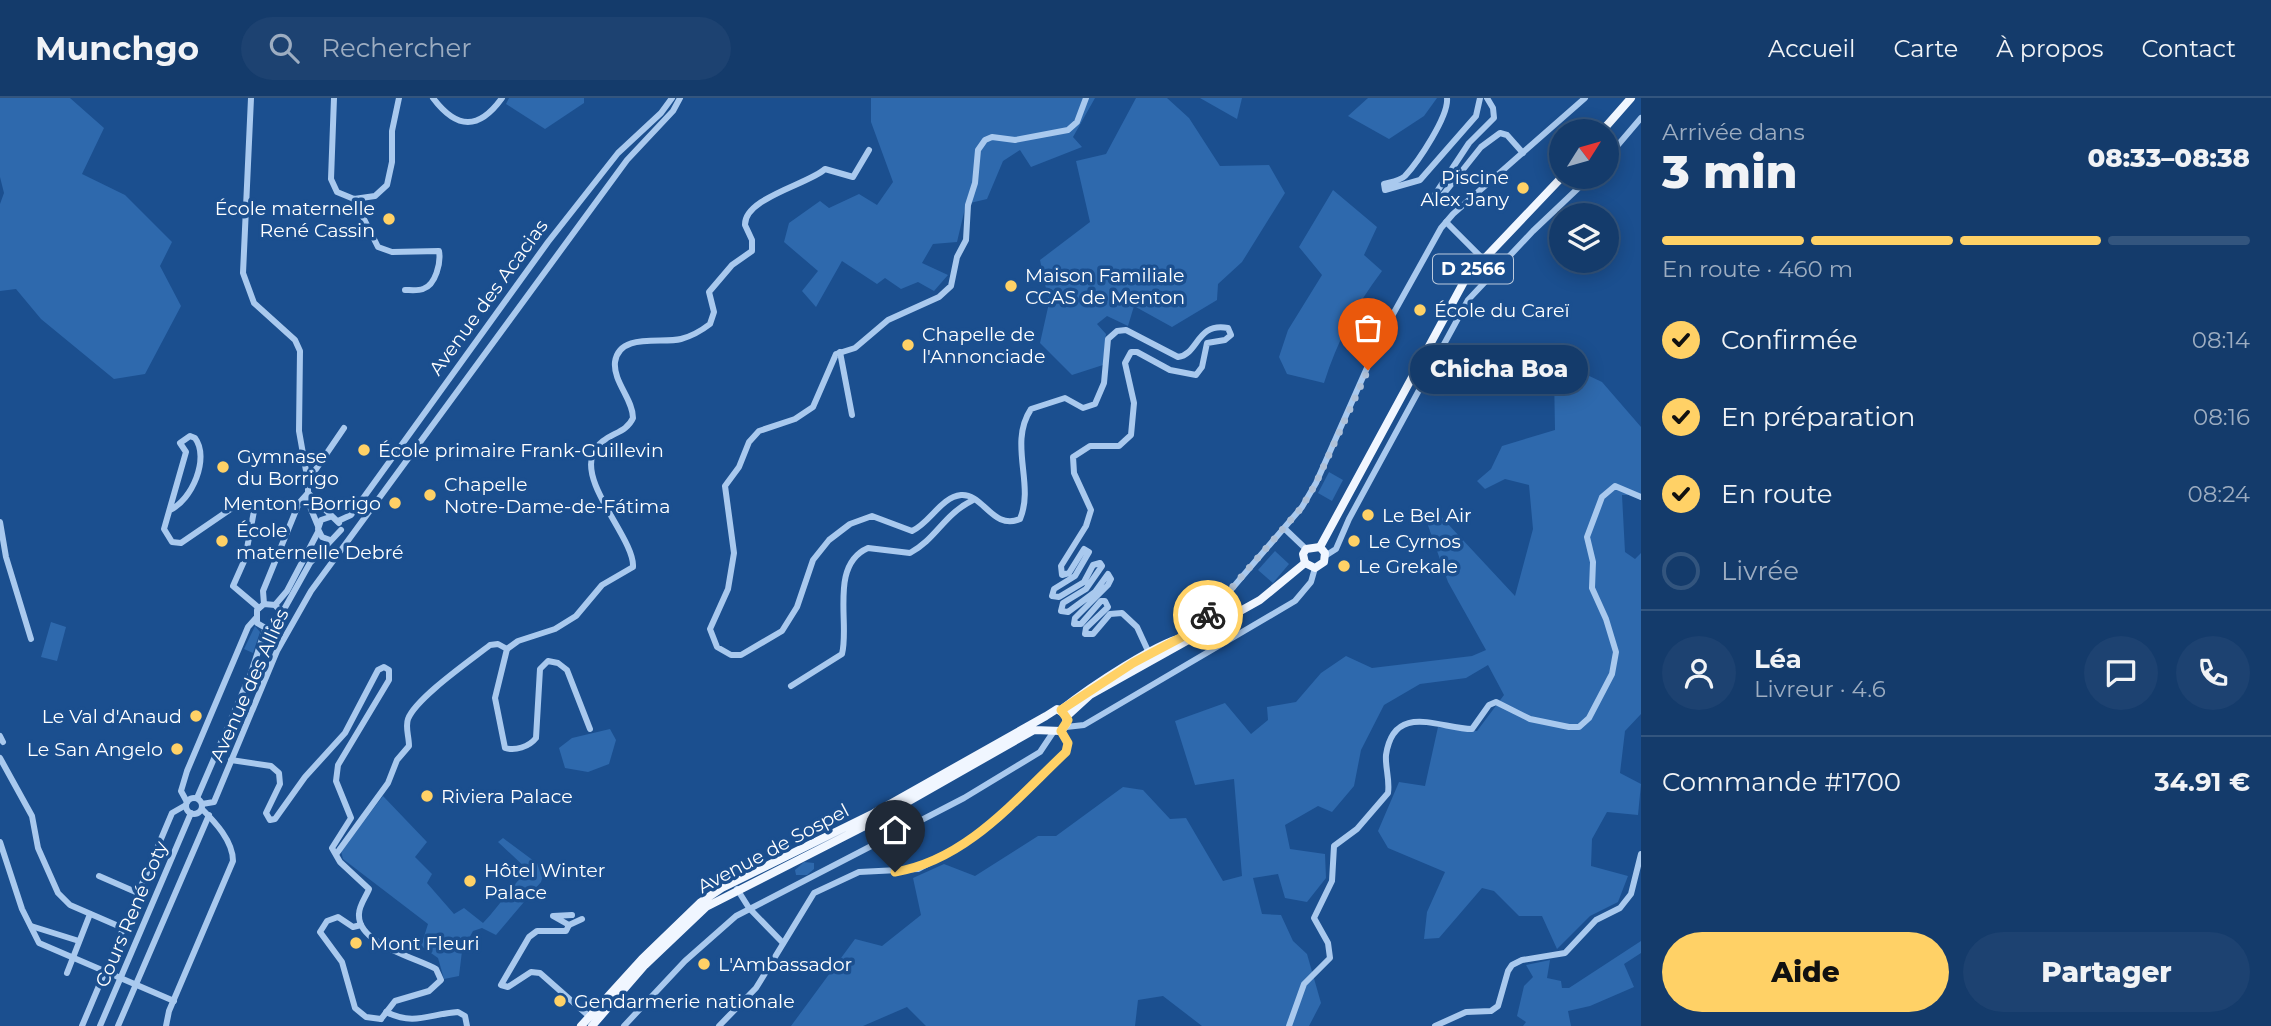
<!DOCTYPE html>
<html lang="fr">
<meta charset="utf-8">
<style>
body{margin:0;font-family:Montserrat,sans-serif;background:#1d4271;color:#f1f3f6;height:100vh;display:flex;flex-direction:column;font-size:26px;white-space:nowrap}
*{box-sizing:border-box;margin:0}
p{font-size:23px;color:#9dadc1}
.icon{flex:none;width:38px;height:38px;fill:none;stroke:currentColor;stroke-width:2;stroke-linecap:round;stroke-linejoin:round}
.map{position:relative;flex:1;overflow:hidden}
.drawer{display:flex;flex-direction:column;background:#143b6b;width:630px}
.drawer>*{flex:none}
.needle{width:46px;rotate:53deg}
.buttons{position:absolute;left:1549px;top:21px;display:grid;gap:14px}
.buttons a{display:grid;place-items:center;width:70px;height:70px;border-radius:50%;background:#143b6b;box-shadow:0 4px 18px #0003,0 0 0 2px #33557e;font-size:35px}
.pin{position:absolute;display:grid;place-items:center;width:60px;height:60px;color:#fff;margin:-72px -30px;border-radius:50% 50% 50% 0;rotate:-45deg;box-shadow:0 0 7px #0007}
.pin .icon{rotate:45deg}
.courier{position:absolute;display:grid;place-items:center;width:70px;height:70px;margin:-35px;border:5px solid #ffd166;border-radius:50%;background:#fff;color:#222;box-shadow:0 2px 9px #0007}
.bubble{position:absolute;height:49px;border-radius:24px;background:#143b6b;box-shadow:0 4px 18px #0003,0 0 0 2px #33557e;font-size:23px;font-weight:800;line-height:49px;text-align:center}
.summary em{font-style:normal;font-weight:800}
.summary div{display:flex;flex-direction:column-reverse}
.summary{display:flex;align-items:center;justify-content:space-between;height:119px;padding:0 21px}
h1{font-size:46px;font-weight:800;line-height:52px}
.bar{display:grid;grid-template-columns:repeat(4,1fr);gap:10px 7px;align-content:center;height:84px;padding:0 21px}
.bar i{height:9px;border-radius:5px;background:#33557e}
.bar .selected{background:#ffd166}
.bar p{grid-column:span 4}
.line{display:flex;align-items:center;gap:18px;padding:0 21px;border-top:2px solid #33557e}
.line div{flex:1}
.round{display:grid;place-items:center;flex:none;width:74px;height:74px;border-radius:37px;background:#1d4271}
ol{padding:0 21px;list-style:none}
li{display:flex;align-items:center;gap:21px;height:77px}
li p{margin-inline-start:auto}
li .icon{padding:7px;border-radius:50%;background:#ffd166;color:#111;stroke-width:4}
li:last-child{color:#9dadc1}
li i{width:38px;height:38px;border:4px solid #33557e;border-radius:50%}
.cta{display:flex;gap:14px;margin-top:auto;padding:14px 21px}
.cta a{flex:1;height:80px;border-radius:42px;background:#ffd166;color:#111;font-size:28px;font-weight:800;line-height:80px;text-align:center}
.cta a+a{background:#1d4271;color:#f1f3f6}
header{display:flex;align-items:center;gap:42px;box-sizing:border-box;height:98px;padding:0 35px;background:#143b6b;border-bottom:2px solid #33557e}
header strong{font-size:33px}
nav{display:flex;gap:38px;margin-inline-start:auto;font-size:24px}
.search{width:490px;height:63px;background:#1d4271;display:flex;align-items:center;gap:18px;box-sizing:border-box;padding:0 24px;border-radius:38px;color:#9dadc1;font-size:26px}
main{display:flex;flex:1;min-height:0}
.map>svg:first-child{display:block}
.green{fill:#2e69ad}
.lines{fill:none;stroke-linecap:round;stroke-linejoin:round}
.minor{stroke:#a9c9ee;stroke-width:6}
.major{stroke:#f0f6ff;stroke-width:8}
.done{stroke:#afc1d8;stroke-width:7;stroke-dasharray:0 12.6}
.route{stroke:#ffd166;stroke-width:9}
.poi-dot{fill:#ffd166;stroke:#1b4f8f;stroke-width:2.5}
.labels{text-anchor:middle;stroke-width:7;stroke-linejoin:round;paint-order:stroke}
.shield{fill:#1b4f8f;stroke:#bbcadd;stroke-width:2}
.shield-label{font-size:18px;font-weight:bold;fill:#fff}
.poi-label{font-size:19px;fill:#fff;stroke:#1b4f8f;text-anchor:start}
.street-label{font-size:19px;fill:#fff;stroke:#1b4f8f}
</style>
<header>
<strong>Munchgo</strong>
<div class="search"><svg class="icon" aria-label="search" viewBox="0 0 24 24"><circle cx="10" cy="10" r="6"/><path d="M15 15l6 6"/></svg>Rechercher</div>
<nav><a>Accueil</a><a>Carte</a><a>À propos</a><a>Contact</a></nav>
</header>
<main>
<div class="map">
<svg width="1641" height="928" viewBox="0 0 1641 928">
<rect width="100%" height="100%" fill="#1b4f8f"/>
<g class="green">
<polygon points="0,0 70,0 104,30 82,76 125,97 172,144 160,168 181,208 145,276 114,281 41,221 16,191 0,193 0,106 4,95 0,79"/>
<polygon points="509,0 584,0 584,5 545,31 506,6"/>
<polygon points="871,0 1095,0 1073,39 1082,49 1031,69 1020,52 1003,63 987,101 966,106 957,144 933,146 922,165 948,177 934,193 918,184 901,191 885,180 877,186 842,163 816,209 802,193 818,173 784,144 789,125 820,103 829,110 859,96 877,107 893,84 871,24"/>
<polygon points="1136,0 1167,0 1189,20 1220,68 1269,67 1285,95 1242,164 1218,186 1217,202 1172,229 1134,208 1128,228 1107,218 1097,226 1106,236 1103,267 1072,277 1040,245 1049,205 1040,162 1090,124 1076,63 1106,56"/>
<polygon points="1200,0 1242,0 1237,21"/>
<polygon points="1368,0 1437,0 1424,18 1389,41 1348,18"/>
<path d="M1333,92L1377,129L1364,157L1382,173C1356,207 1337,244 1324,285L1287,276L1279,259L1288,232L1322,177L1299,149Z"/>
<polygon points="1583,275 1602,284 1641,329 1641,397 1622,397 1625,454 1635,461 1641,455 1641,616 1625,633 1620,675 1641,686 1638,717 1607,714 1592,741 1591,768 1628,778 1618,804 1590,818 1557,851 1542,818 1519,818 1494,793 1482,790 1439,840 1424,841 1427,814 1445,774 1388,750 1378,733 1399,684 1425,688 1438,629 1477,633 1504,597 1488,567 1466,580 1420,586 1384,607 1361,652 1354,688 1332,714 1318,708 1285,727 1290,751 1325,756 1326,780 1307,804 1285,800 1278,776 1253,780 1262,816 1281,817 1293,843 1307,856 1321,905 1309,928 1202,928 1163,898 1138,902 1135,928 926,928 907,909 863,928 791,928 855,841 882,848 921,817 913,780 944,766 975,778 1038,738 1056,738 1123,689 1143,692 1170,721 1186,720 1223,783 1242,778 1234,681 1195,687 1175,623 1225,605 1251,636 1268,622 1267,609 1296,604 1321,575 1346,558 1372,570 1472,558 1486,552 1448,484 1425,419 1434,411 1515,498 1533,431 1529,387 1505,381 1485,391 1477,383 1491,371 1502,348 1555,332 1554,276"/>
<polygon points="1329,374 1343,382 1332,403 1318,395"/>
<polygon points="1275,453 1289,466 1273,485 1258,472"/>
<polygon points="51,524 66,529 57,563 41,559"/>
<polygon points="255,528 260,534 253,555 244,551"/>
<polygon points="610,631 616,642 609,666 588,674 565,670 559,650 572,640"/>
<path d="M383,698L427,744L415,759L432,776L427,785L454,816L464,810L483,825C499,808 511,789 528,772L498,744L503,740L538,766L543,777L541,784L496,837L482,830L473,833L462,853L459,878L444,881L438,860L421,848L428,826L343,761L341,753Z"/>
<polygon points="804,764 814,765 814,771 807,777 796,777 795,772"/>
<polygon points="1641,843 1641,855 1624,866 1634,889 1590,908 1568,913 1571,928 1523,928 1526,924 1517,918 1524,888 1533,879 1526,867 1550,862 1547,880 1561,883 1562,890 1569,890"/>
</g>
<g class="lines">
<g class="minor">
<polyline points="251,0 243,175 254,205 295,242 300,253 299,333 308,384 308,404 318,428"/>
<polyline points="334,0 331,81 337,94 354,101 375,98 387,87 392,64 392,33 399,0"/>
<path d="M433,0C457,32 479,32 502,0"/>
<path d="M1086,0L1077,24L1068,32L1015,42L992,39L985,42L978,52L975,85L968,107L966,142L957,159L951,188L939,199L888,222L855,250L836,256L813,309L795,321L759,333L749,344L739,369L725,388L734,455L728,491L710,531L717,549L731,557H741L782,533L797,509L813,462L829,442L850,426L872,418L912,433C930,425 941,399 961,397C983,395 993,433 1020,421C1035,386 1008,346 1031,311L1065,300L1083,310L1095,306L1104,285L1108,241L1117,233L1126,232L1178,259C1199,256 1196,224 1228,230L1231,237L1225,242L1207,245L1202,269L1196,277L1170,272L1137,254H1131L1125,265L1134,305L1131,337L1119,348H1090L1073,359L1074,375L1091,412L1086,428L1061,468L1062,477L1069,475L1084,451L1089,454L1075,478L1054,491L1052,498L1059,499L1084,484L1093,467L1100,465L1102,468L1086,491L1063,505L1061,513L1068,514L1095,494L1108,476L1111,481L1108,487L1075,520L1074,526H1081L1101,503H1105L1108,509L1086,530L1085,536H1093L1110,516L1122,515L1137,529L1149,555"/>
<path d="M1447,0C1449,18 1418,64 1405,78C1400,83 1391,84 1384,86L1385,92L1420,82L1476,18L1480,0"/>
<polyline points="1487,0 1493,10 1494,20 1469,45 1432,101 1438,103 1481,49 1500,35 1507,37 1523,55"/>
<polyline points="1606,61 1641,20"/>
<path d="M354,101L378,149L392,154L439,153C441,164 436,187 423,191C418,193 410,192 405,192"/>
<polyline points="1446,124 1494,172"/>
<polyline points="840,254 852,317"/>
<polyline points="307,376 314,374 344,330"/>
<polyline points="308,395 339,425"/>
<path d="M170,412C192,402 210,360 195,340L190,338L180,345L186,354L164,431L172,444L181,445L238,406L248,405L254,413L245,461L233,488L259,510"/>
<polyline points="330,419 321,422 318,431 322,439 330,442"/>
<polyline points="338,423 351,417 548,144 618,55 661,15 672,0"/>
<polyline points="0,424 6,459 31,541"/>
<polyline points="1285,431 1306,451"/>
<polyline points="1325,458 1336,451 1349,421 1468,202 1533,133 1590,79"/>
<polyline points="264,506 263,493 299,405 308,395"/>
<polyline points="275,507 287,493 318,434"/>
<polyline points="282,515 275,507 264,506 257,512 257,525 269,532 279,528 282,515 310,465 341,432"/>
<polyline points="1182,539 1184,533 1211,515 1302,409 1316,385 1382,236 1441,130 1453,116 1585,0"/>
<path d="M507,551L518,543L555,531L576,518L602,487L633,469C635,442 580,387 593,356C603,334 625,338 633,320C633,301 613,284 615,264C619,234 662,246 681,241C692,238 701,233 710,226L714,214L709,194L732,167L752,153V142L745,127C744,100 809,86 825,71L853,79L869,52"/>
<path d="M791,588L842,556C850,526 829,467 868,450L910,455C937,440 943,417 973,402"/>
<polyline points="1066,629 1084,627 1295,503 1311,484 1315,470"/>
<polyline points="0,638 3,644"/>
<polyline points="0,660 32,718 38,750 58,795 70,807 123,830"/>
<path d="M231,662L271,668L279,675L280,686L266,715L270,722L275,721L305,679L345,635L378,572L384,569L389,572V582L338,667L336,683L351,720L332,750L340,764L369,791C366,799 359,807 359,816C357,846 417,860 436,871L441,882L429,893L395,903L381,921"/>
<circle cx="194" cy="708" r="8"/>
<polyline points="197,700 251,575 265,532"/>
<polyline points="187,704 181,693 187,673 248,529 256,520"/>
<polyline points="202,706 214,704 277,553 311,493 627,62 673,13 680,0"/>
<polyline points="0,744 22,811 39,845 174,903"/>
<path d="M337,755L388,685L397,662L409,648C409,638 405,629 408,621C416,600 471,562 490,547L498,546L507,551L495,600L505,650C515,653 529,649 536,640L540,571L548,563L558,565L567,572L590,631"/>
<polyline points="99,778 138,795"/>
<polyline points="737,791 749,810 783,845"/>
<polyline points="572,817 553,818 569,827 566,833 537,833 529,839 501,887 508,889 531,874 540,875 591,920"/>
<polyline points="361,827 353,829 338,819 327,823 320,834 342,864 355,910 366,919 381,921"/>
<polyline points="569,827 582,821"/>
<polyline points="31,828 79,843"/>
<polyline points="67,875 90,816"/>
<path d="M386,914C415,928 429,916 458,914L465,918L467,928"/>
<polyline points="82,928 172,715 186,707"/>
<polyline points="100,928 191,715"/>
<polyline points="118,928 209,717"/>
<path d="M166,928L169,913L233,763C233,743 215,724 202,711"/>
<polyline points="624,928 685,863 736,818 964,700 1040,654 1054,633"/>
<polyline points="719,928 756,890 814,795 859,774 918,771 955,751 999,720 1066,654 1068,645 1061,633"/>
<path d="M1289,928L1304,886L1330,860L1328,845L1314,820L1332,783L1334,748L1357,731L1388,695C1390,682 1385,669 1386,657C1394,603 1441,631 1472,631L1489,607L1496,604L1530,621L1569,629H1579L1589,620L1612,576L1616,554L1606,521L1592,490L1593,464L1587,439L1602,399L1615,388L1641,399"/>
<polyline points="1435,928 1466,914 1491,913 1498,908 1508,873 1512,867 1522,862 1565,855 1596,822 1620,810 1631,796 1641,756"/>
</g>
<g class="major">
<polyline points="1602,33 1631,0"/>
<polyline points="1320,449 1466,180 1562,79"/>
<polyline points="1305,465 1315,470 1324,464 1325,455 1320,449"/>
<polyline points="1305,465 1303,456 1306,451 1320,449"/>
<path d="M1061,612C1085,593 1163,539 1191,538"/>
<polyline points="1067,618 1090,597 1260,502 1305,465"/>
<polyline points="581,928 642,861 701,804 722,790 874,715 1046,618 1057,611 1065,616 1067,625 1061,633 1034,632 867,727 706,809 645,867 592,928"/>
</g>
</g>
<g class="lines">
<polyline class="done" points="1208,517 1302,409 1316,385 1368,272"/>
<path class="route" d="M895,774C967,762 1016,701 1066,654L1068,645L1061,633L1068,622L1061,612L1133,565L1182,539L1184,533L1208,517"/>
</g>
<g class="poi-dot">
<circle cx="1523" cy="90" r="7"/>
<circle cx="389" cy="121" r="7"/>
<circle cx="1011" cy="188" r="7"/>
<circle cx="1420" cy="212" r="7"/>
<circle cx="908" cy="247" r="7"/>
<circle cx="364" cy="352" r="7"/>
<circle cx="223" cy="369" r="7"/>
<circle cx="430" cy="397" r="7"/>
<circle cx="395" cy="405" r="7"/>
<circle cx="1368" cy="417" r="7"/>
<circle cx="222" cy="443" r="7"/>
<circle cx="1354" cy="443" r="7"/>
<circle cx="1344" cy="468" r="7"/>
<circle cx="196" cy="618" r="7"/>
<circle cx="177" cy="651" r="7"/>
<circle cx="427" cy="698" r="7"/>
<circle cx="470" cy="783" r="7"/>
<circle cx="356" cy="845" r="7"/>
<circle cx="704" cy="866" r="7"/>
<circle cx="560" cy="903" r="7"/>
</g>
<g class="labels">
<rect class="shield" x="1433" y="156.5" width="80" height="29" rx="5"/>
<g class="shield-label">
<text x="1473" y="177">D 2566</text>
</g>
<g class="poi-label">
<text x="1509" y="86" text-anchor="end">Piscine<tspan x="1509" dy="22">Alex Jany</tspan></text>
<text x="375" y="117" text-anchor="end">École maternelle<tspan x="375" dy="22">René Cassin</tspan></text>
<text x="1025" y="184">Maison Familiale<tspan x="1025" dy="22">CCAS de Menton</tspan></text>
<text x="1434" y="219">École du Careï</text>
<text x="922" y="243">Chapelle de<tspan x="922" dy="22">l'Annonciade</tspan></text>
<text x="378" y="359">École primaire Frank-Guillevin</text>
<text x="237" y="365">Gymnase<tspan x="237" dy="22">du Borrigo</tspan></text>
<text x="444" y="393">Chapelle<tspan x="444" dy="22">Notre-Dame-de-Fátima</tspan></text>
<text x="381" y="412" text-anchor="end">Menton -Borrigo</text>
<text x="1382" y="424">Le Bel Air</text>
<text x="236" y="439">École<tspan x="236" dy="22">maternelle Debré</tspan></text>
<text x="1368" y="450">Le Cyrnos</text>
<text x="1358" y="475">Le Grekale</text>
<text x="182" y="625" text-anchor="end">Le Val d'Anaud</text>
<text x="163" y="658" text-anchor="end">Le San Angelo</text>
<text x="441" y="705">Riviera Palace</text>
<text x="484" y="779">Hôtel Winter<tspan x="484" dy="22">Palace</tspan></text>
<text x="370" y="852">Mont Fleuri</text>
<text x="718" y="873">L'Ambassador</text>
<text x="574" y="910">Gendarmerie nationale</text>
</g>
<g class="street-label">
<text transform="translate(488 199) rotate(-54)" y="7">Avenue des Acacias</text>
<text transform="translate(249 587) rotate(-66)" y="7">Avenue des Alliés</text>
<text transform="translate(773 750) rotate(-28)" y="7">Avenue de Sospel</text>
<text transform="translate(131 816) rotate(-67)" y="7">Cours René Coty</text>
</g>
</g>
</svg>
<div class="buttons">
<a><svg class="needle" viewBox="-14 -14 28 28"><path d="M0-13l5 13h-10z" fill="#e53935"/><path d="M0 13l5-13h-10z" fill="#9dadc1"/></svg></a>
<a><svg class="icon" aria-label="layers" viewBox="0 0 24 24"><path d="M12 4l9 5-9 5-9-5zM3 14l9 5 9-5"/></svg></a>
</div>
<div class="pin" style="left:1368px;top:272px;background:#ea580c"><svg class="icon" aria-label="bag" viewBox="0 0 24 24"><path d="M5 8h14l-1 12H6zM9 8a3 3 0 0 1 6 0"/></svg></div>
<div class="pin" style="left:895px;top:774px;background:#1f2937"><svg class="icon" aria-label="home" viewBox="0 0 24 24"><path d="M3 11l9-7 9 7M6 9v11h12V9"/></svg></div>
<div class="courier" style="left:1208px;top:517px"><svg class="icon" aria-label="bike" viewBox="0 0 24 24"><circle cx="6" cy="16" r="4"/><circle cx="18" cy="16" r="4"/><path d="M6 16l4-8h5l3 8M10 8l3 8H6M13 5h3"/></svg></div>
<div class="bubble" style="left:1410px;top:247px;width:178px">Chicha Boa</div>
</div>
<section class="drawer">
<div class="summary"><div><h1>3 min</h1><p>Arrivée dans</p></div><em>08:33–08:38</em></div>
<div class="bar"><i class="selected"></i><i class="selected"></i><i class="selected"></i><i></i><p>En route · 460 m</p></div>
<ol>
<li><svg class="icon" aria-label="check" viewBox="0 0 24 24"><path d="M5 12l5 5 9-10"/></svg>Confirmée<p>08:14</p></li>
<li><svg class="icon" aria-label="check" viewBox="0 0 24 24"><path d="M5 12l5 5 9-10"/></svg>En préparation<p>08:16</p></li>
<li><svg class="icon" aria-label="check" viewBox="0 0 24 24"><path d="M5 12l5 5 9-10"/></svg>En route<p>08:24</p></li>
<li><i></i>Livrée</li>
</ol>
<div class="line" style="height:126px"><a class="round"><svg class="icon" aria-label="person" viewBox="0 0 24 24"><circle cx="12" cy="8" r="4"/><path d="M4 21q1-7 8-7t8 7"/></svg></a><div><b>Léa</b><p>Livreur · 4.6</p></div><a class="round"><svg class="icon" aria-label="chat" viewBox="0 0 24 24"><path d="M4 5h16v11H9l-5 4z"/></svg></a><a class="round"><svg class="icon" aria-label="phone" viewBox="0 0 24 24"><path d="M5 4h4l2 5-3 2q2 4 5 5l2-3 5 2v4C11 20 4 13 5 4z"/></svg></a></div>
<div class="line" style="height:91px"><div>Commande #1700</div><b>34.91 €</b></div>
<div class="cta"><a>Aide</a><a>Partager</a></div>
</section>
</main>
